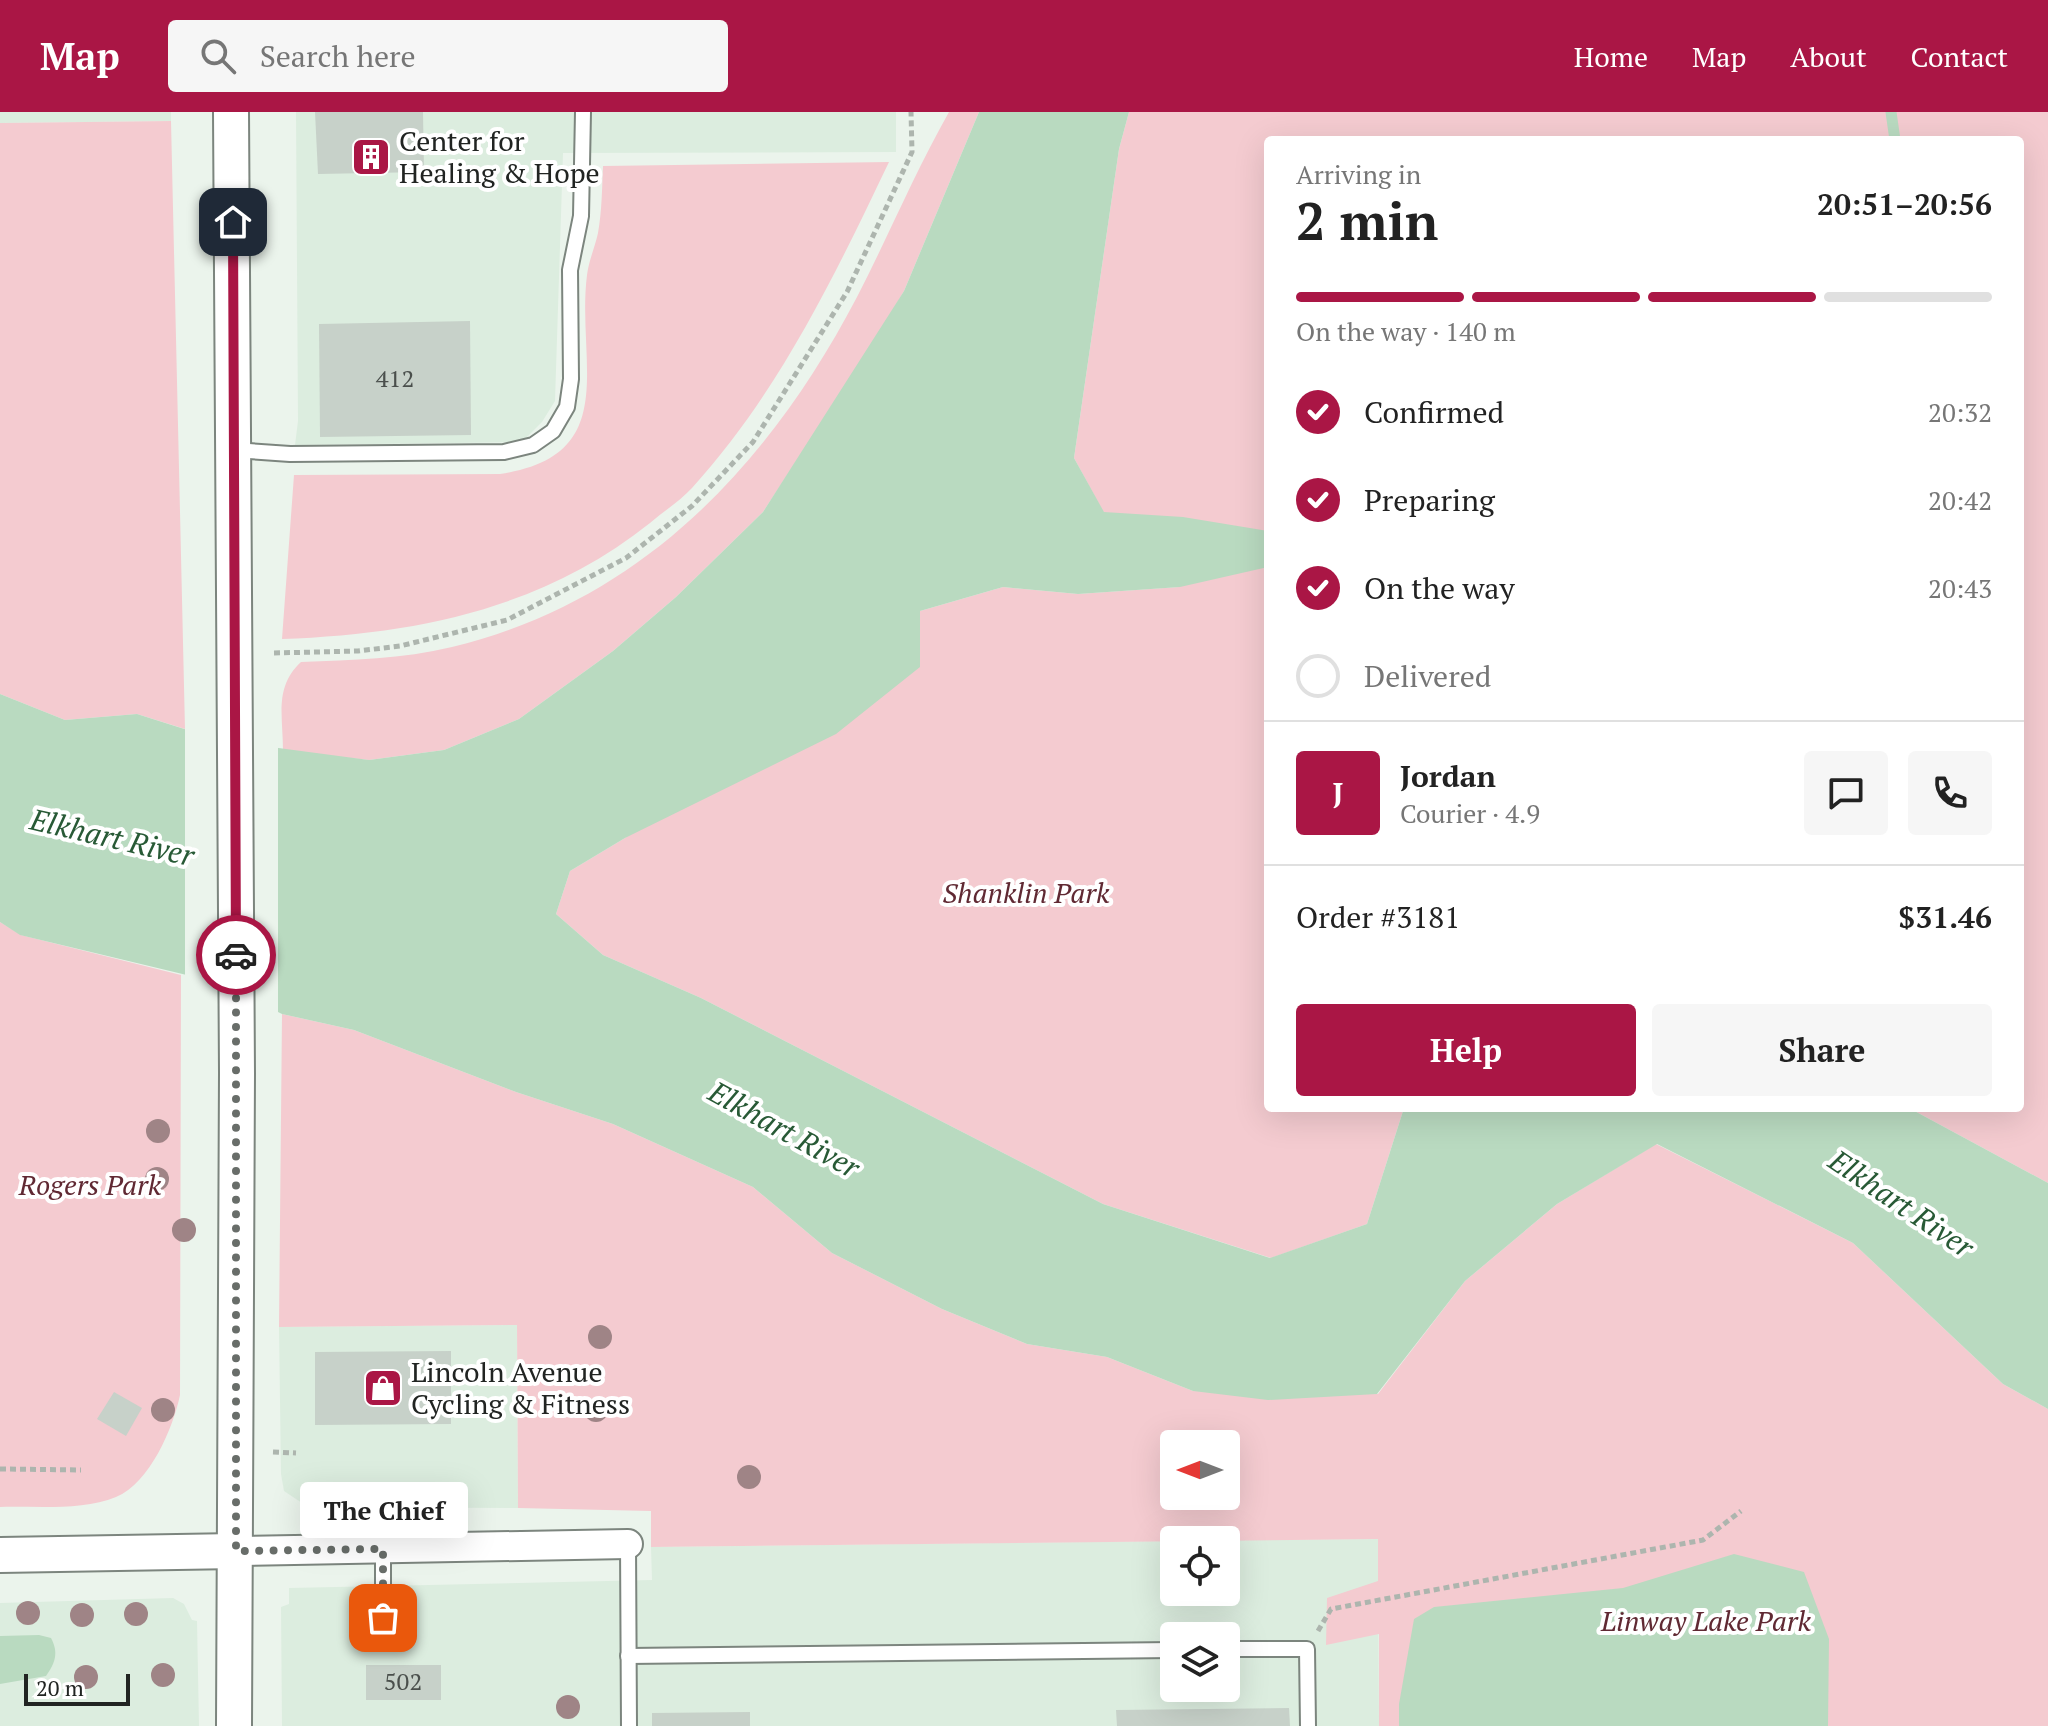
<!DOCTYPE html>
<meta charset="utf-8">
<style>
body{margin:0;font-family:"PT Serif",serif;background:#f6f6f6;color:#222;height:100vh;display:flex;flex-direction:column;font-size:30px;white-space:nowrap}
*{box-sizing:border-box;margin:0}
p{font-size:26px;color:#767676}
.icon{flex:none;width:44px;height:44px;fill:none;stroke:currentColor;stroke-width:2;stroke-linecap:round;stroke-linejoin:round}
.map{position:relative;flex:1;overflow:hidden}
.panel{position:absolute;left:1264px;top:24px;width:760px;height:976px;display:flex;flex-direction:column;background:#fff;border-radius:8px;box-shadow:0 8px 32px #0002}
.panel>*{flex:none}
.needle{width:52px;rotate:270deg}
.controls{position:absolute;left:1160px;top:1318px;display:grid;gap:16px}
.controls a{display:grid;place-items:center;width:80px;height:80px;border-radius:8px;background:#fff;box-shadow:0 8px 32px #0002;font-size:40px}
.scale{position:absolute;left:24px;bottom:20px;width:106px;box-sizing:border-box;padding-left:8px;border:4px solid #212422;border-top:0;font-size:22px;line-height:28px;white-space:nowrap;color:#212422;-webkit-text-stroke:6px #fff;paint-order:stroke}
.pin{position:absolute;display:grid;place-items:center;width:68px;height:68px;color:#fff;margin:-34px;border-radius:16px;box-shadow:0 4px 12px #0006}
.courier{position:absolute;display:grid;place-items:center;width:80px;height:80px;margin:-40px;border:6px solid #aa1645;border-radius:50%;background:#fff;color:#222;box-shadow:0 2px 10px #0007}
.bubble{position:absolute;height:56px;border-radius:8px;background:#fff;box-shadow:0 8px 32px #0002;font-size:26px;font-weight:800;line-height:56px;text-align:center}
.overview em{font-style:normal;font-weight:800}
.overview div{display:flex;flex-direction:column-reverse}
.overview{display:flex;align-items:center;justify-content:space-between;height:136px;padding:0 32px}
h1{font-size:52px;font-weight:800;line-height:60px}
.bar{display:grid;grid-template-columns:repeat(4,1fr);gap:12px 8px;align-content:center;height:96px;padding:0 32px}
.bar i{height:10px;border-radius:6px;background:#e0e0e0}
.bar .current{background:#aa1645}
.bar p{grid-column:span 4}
.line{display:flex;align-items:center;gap:20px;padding:0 32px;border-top:2px solid #e0e0e0}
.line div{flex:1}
.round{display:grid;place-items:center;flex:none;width:84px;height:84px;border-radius:8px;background:#f6f6f6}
ol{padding:0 32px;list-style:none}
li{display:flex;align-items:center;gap:24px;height:88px}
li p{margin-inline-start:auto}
li .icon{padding:8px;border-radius:50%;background:#aa1645;color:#fff;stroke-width:4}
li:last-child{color:#767676}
li i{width:44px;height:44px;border:4px solid #e0e0e0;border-radius:50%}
.action{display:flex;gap:16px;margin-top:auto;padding:16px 32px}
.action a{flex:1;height:92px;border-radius:8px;background:#aa1645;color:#fff;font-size:32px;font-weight:800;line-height:92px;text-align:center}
.action a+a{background:#f6f6f6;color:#222}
header{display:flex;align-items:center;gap:48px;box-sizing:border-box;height:112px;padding:0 40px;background:#aa1645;color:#fff}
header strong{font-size:38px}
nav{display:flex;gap:44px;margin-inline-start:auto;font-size:28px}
.search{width:560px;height:72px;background:#f6f6f6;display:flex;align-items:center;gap:20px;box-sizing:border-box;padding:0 28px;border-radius:8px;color:#767676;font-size:30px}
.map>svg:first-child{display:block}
.built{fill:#dceddf;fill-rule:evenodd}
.green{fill:#f4cbd0;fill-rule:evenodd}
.water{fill:#b9dac0}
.pier{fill:#ebf4ec}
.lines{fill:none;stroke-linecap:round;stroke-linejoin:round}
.stream{stroke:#b9dac0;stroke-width:11}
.building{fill:#c7d1c9}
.service-casing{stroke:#7c857e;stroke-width:18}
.minor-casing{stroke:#7c857e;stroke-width:32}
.tertiary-casing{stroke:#7c857e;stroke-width:38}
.path{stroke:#adb5ae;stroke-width:5;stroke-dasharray:6 4;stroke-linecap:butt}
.service{stroke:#fff;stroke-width:14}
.minor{stroke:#fff;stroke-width:28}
.tertiary{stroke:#fff;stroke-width:34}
.tree{fill:#9f8486}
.done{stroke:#686d69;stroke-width:8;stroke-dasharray:0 14.4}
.route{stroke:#aa1645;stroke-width:10}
.labels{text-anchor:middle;stroke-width:8;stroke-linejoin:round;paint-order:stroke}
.number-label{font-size:24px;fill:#4a4f4c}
.poi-label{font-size:28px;fill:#212422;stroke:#fff;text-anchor:start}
.park-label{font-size:28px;font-style:italic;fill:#602933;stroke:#fff}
.water-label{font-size:30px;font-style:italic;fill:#285a36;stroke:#fff}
</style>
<header>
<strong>Map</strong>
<div class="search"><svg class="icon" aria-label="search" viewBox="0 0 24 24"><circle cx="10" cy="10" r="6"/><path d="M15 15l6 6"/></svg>Search here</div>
<nav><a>Home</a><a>Map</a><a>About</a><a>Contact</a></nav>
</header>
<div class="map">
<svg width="2048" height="1614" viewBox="0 0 2048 1614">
<rect width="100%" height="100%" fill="#ebf4ec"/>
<g class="built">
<polygon points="0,0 171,0 171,9 0,11"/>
<polygon points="296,0 896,0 896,40 563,41 555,289 542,310 522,330 295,333 298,309"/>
<polygon points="517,1213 518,1396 308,1395 284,1379 281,1362 279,1215"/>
<path d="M1378,1427L1379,1614H282L281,1495L289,1492V1476L652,1468L651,1435L1174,1429V1480H1226V1428ZM1174,1524H1226V1576H1174Z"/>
<polygon points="173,1486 184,1492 192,1508 197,1509 199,1614 0,1614 0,1491"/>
</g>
<g class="green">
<path d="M949,0H979L904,179L870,236L763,400L676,485L613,539L519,607L444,638L369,648L283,639C283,604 274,575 301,550C352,548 402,547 452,535C642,489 769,353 857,185C889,123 915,60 949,0Z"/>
<polygon points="1129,0 2048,0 2048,1071 1909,996 2020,996 2020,28 1268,28 1268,996 1404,996 1367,1112 1271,1146 1103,1092 701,886 603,843 556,802 570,759 625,726 920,499 1003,475 1078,482 1179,475 1104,401 1074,346 1119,37"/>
<polygon points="171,9 185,617 137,602 65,608 0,582 0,11"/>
<path d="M889,50C834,165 779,280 692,376C680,389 664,399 650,411C542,497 416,522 282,527L294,363L500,362C623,344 576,250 587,163C589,148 595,135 598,121C602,99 602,76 603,54Z"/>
<path d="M0,810L21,823L181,863L180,1283C173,1316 150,1371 116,1385C82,1399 37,1394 0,1395Z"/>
<path d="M282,902L354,918L516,980L613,1012L753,1075L832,1141L942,1197L1027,1232L1107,1245L1193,1279L1378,1282L1465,1169L1557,1092L1656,1032L1853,1131L2003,1272L2048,1297V1614H1379V1522L1326,1533L1327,1486L1378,1469V1427L651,1435V1399L518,1396L517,1213L279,1215ZM1174,1332H1226V1384H1174Z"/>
</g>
<g class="water">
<polygon points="979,0 1129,0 1119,37 1074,346 1104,400 1183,405 1268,419 1268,455 1180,475 1078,482 1003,475 920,499 920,555 836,622 625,726 570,759 556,802 603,843 701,886 1103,1092 1270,1146 1367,1112 1404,996 1909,996 2048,1071 2048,1297 2003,1272 1853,1131 1657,1032 1557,1092 1465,1169 1377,1282 1268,1288 1193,1279 1107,1245 1027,1232 942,1197 832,1141 753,1075 613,1012 516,980 354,918 282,902 220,871 20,823 0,810 0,582 65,608 137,602 219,628 369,648 444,638 519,607 613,539 676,485 763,400 904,179"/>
<polygon points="1734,1442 1804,1460 1829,1527 1828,1614 1399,1614 1399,1592 1414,1507 1434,1495 1623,1476"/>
<path d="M39,1523L51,1526C59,1541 55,1551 46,1564L0,1572V1524Z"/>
</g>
<polygon class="pier" points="185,613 220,624 278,634 278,905 218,875 185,868"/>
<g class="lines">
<polyline class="stream" points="1891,0 1895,28"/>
</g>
<g class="building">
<polygon points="315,0 423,0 424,60 318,62"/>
<polygon points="470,209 471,323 320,325 319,212"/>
<polygon points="451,1239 451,1312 315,1313 315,1240"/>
<polygon points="114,1280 142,1296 126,1324 97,1307"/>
<rect x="366" y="1553" width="75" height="35"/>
<polygon points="1289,1596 1290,1614 1117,1614 1116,1598"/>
<polygon points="750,1600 750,1614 652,1614 652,1601"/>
</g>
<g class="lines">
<defs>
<g id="service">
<polyline points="234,338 290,342 504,340 533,333 553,319 567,295 571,267 570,158 581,104 583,0"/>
<polyline points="628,1432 629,1614"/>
<polyline points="383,1506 383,1437"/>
<polyline points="1226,1537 1307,1537 1308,1614"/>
<polyline points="628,1544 1174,1538"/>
</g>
<polyline id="minor" points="236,1439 628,1432"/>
<g id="tertiary">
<polyline points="231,0 237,961 234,1614"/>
<polyline points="0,1443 236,1439"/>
</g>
</defs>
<use href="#service" class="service-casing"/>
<use href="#minor" class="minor-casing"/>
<use href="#tertiary" class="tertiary-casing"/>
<g class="path">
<polyline points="274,541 358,539 400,534 507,508 626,446 692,394 753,330 847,180 912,40 911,0"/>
<polyline points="273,1340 296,1341"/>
<polyline points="0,1357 81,1358"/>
<polyline points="1318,1519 1331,1497 1703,1428 1741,1399"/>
</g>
<use href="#service" class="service"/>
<use href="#minor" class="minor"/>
<use href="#tertiary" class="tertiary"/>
</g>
<g class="tree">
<circle cx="158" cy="1019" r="12"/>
<circle cx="157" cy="1067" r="12"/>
<circle cx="184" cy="1118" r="12"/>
<circle cx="600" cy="1225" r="12"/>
<circle cx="163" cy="1298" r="12"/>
<circle cx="596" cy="1298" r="12"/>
<circle cx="749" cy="1365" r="12"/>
<circle cx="28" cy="1501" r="12"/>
<circle cx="136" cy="1502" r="12"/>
<circle cx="82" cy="1503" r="12"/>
<circle cx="163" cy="1563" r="12"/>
<circle cx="86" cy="1565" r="12"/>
<circle cx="568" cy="1595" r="12"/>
</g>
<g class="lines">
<polyline class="done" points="236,843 236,1439 383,1437 383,1506"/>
<polyline class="route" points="233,110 236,843"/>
</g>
<defs>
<symbol id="building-square" viewBox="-11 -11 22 22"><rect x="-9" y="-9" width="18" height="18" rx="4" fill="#aa1645" stroke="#fff"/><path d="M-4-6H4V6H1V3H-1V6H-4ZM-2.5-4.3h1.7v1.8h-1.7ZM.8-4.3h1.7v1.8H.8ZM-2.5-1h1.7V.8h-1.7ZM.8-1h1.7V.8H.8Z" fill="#fff"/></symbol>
<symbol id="shop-square" viewBox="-11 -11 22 22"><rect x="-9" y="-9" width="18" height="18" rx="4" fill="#aa1645" stroke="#fff"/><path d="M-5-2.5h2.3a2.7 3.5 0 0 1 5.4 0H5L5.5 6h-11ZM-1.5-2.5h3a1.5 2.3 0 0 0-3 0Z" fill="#fff"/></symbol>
</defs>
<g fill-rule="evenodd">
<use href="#building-square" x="349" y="23" width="44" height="44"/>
<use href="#shop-square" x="361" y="1254" width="44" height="44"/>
</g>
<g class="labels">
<g class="number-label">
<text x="395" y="275">412</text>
<text x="403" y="1578">502</text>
</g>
<g class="poi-label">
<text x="399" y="39">Center for<tspan x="399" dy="32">Healing &amp; Hope</tspan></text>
<text x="411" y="1270">Lincoln Avenue<tspan x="411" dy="32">Cycling &amp; Fitness</tspan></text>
</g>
<g class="park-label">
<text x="1026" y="791">Shanklin Park</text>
<text x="90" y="1083">Rogers Park</text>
<text x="1706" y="1519">Linway Lake Park</text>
</g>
<g class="water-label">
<text transform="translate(112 726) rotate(13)" y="10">Elkhart River</text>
<text transform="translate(784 1018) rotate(29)" y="10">Elkhart River</text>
<text transform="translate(1901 1092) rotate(34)" y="10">Elkhart River</text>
</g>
</g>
</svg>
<div class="controls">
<a><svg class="needle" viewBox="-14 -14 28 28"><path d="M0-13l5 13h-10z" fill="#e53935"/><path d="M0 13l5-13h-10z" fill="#767676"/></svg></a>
<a><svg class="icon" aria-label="locate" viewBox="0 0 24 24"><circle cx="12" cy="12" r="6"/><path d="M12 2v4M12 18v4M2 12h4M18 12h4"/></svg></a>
<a><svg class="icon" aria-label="layers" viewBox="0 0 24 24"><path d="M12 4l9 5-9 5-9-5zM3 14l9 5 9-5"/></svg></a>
</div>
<div class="scale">20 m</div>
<div class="pin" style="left:383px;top:1506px;background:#ea580c"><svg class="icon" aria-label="bag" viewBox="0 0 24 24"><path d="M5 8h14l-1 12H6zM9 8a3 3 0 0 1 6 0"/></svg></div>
<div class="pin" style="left:233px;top:110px;background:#1f2937"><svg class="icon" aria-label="home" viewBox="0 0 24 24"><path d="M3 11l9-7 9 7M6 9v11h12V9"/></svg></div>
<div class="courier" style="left:236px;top:843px"><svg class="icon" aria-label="car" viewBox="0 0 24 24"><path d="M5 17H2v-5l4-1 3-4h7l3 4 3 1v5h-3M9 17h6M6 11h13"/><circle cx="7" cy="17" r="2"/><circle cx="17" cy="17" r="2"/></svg></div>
<div class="bubble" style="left:300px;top:1370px;width:168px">The Chief</div>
<section class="panel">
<div class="overview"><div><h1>2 min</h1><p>Arriving in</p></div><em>20:51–20:56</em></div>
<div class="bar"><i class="current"></i><i class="current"></i><i class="current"></i><i></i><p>On the way · 140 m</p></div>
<ol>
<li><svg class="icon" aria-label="check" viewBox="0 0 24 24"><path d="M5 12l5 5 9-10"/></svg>Confirmed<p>20:32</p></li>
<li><svg class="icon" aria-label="check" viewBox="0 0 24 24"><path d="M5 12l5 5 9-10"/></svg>Preparing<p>20:42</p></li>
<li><svg class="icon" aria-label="check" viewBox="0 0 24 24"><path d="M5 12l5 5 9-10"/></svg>On the way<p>20:43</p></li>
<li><i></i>Delivered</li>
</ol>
<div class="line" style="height:144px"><b class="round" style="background:#aa1645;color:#fff">J</b><div><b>Jordan</b><p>Courier · 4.9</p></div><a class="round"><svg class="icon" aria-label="chat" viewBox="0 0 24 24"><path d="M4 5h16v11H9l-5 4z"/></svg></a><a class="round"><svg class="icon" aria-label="phone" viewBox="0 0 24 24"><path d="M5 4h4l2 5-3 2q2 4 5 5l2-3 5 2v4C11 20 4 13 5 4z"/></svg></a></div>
<div class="line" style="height:104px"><div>Order #3181</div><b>$31.46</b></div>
<div class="action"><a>Help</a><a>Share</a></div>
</section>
</div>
